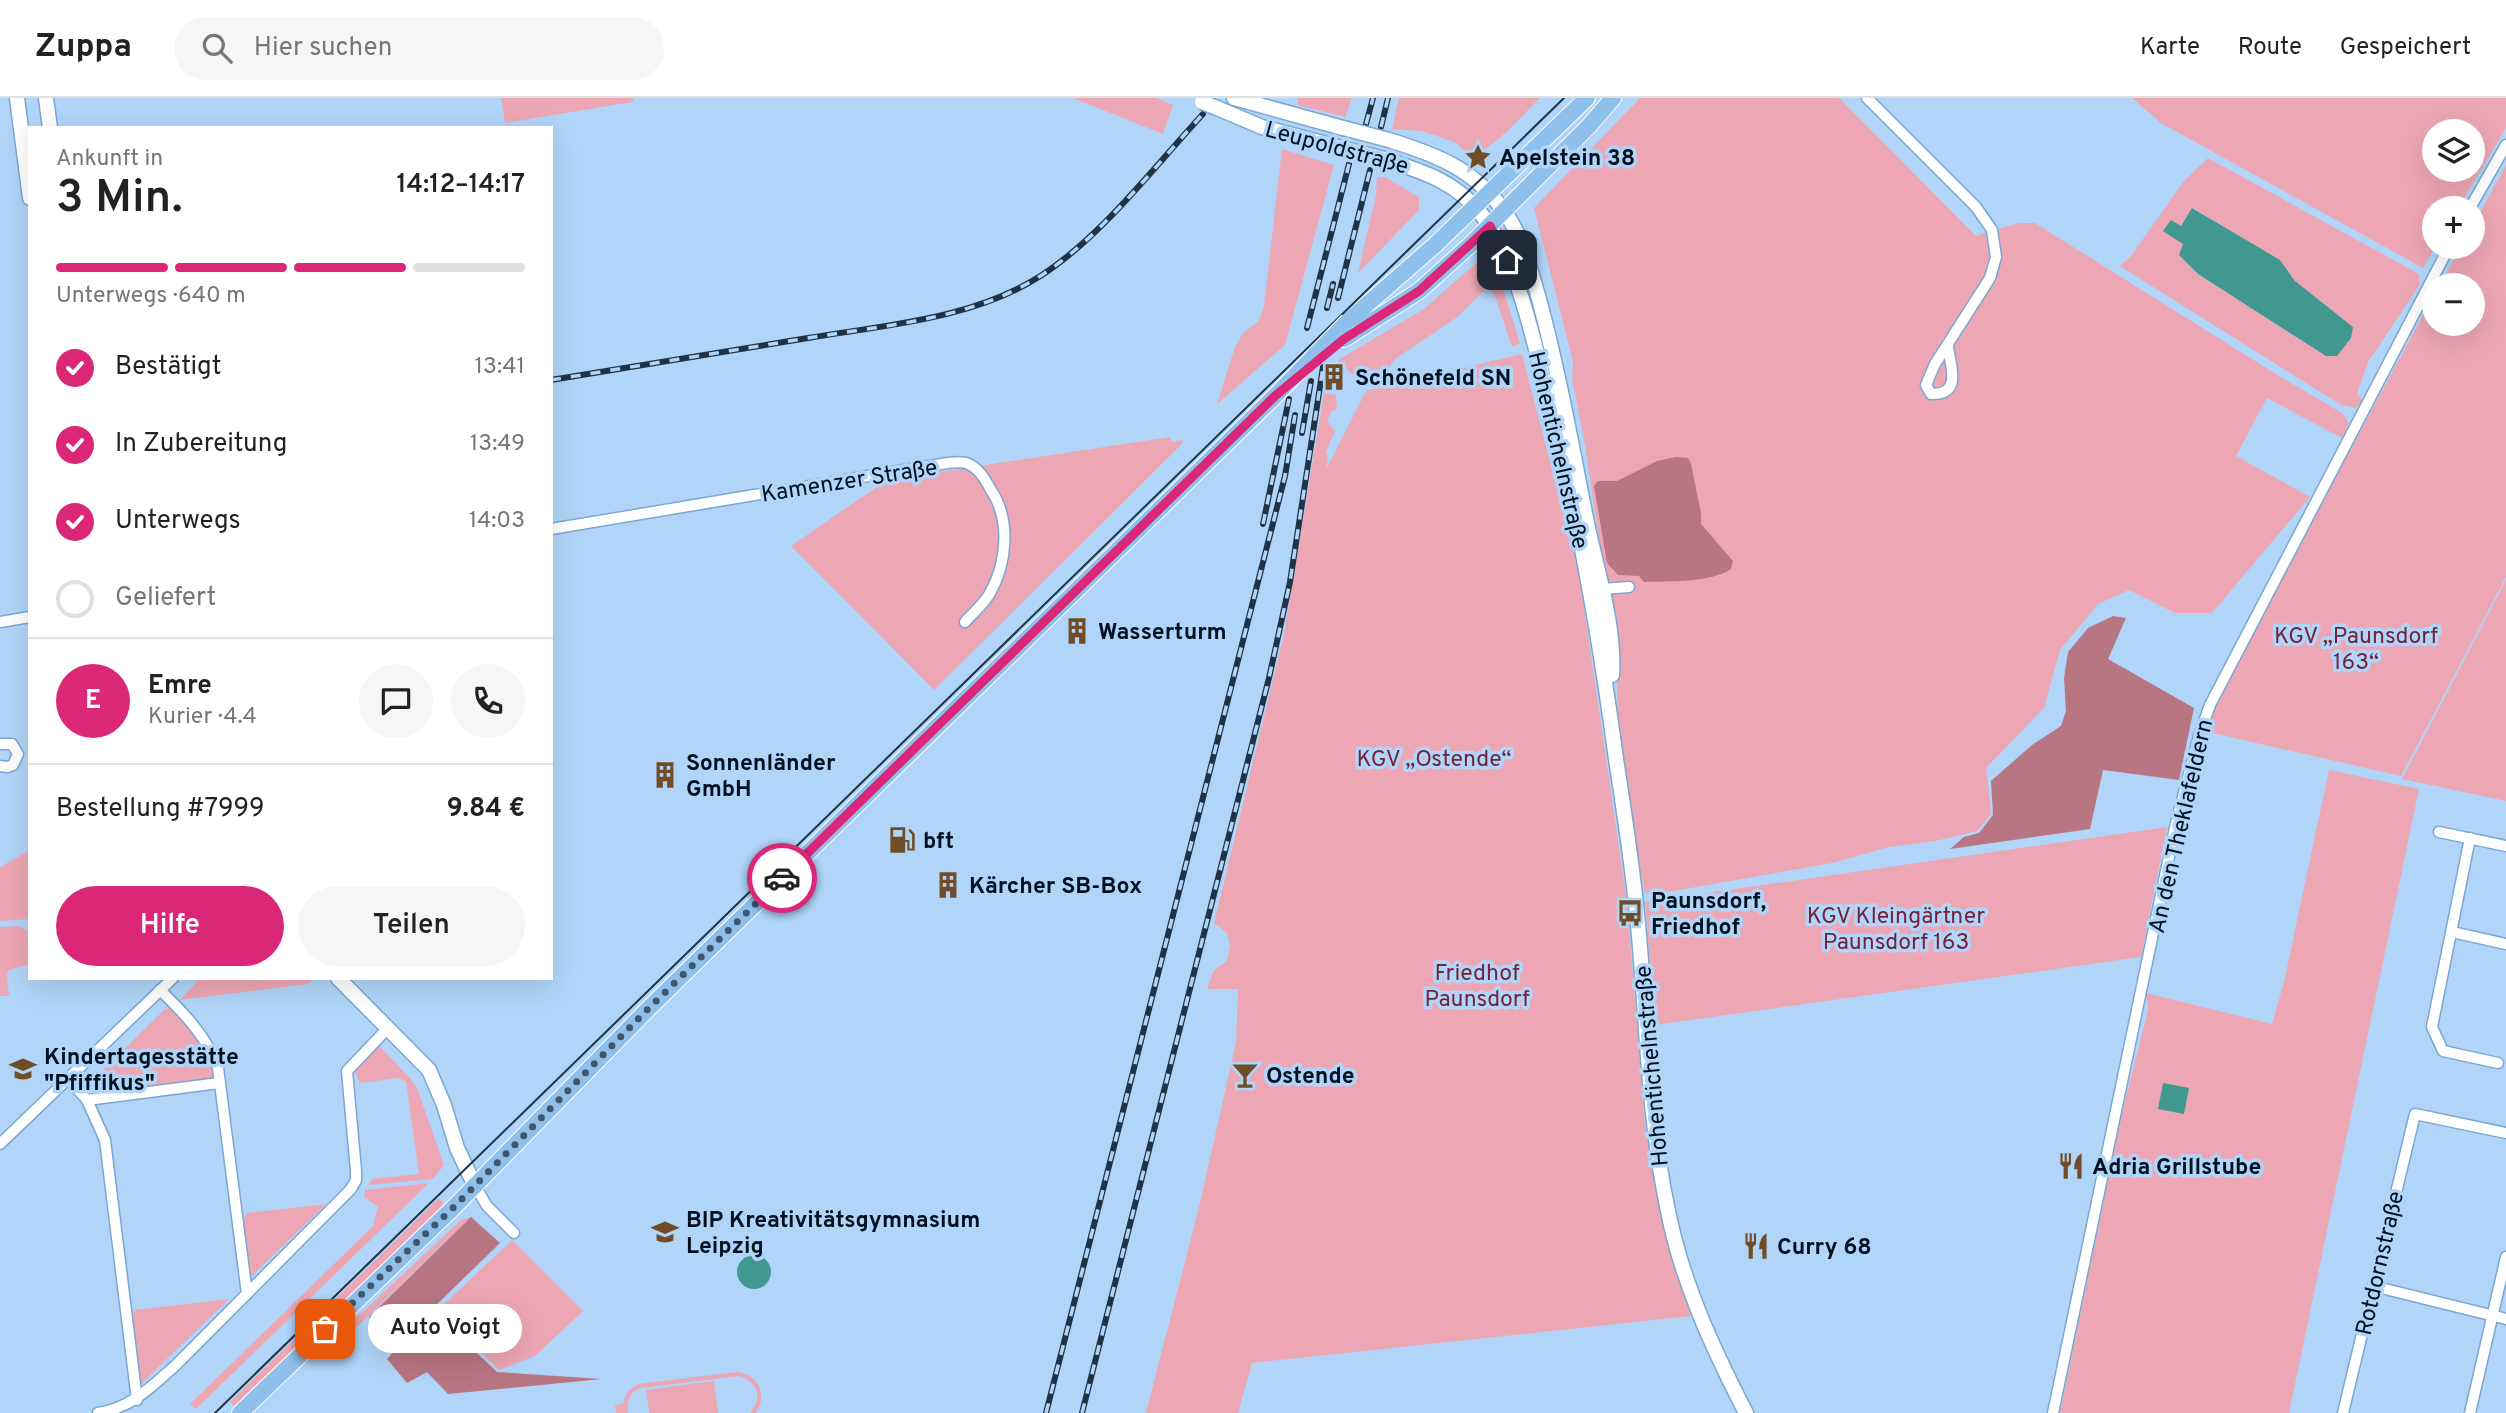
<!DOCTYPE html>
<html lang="de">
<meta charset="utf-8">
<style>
body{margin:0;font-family:Overpass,sans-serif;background:#f6f6f6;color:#222;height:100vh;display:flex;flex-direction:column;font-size:26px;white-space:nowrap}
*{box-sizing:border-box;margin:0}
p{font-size:23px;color:#767676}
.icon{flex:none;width:38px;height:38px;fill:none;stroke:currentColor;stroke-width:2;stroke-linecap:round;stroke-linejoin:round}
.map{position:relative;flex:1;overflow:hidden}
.details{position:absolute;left:28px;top:28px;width:525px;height:854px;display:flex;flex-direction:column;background:#fff;border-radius:0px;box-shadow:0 7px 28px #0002}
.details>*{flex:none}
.tools{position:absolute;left:2422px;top:21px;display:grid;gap:14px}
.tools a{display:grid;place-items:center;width:63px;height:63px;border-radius:50%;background:#fff;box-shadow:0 7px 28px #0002;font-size:35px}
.pin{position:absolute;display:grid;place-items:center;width:60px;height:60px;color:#fff;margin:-30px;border-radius:14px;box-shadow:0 4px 10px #0006}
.courier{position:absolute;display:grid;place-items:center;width:70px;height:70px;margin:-35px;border:5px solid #db2777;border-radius:50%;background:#fff;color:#222;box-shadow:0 2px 9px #0007}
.bubble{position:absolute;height:49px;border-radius:24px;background:#fff;box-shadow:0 7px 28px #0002;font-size:23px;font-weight:600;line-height:49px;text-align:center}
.headline em{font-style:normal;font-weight:600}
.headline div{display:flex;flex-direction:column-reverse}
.headline{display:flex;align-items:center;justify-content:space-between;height:119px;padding:0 28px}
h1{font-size:46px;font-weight:600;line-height:52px}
.bar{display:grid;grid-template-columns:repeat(4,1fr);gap:10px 7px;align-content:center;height:84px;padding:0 28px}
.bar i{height:9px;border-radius:5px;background:#e0e0e0}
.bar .on{background:#db2777}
.bar p{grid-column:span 4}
.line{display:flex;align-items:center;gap:18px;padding:0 28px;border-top:2px solid #e0e0e0}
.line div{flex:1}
.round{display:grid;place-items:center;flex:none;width:74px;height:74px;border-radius:37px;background:#f6f6f6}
ol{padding:0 28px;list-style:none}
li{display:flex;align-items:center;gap:21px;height:77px}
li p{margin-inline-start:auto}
li .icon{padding:7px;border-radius:50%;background:#db2777;color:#fff;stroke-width:4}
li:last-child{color:#767676}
li i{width:38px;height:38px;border:4px solid #e0e0e0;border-radius:50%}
.primary-button{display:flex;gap:14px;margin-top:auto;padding:14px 28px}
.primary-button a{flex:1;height:80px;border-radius:42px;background:#db2777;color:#fff;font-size:28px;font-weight:600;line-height:80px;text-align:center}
.primary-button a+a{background:#f6f6f6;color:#222}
header{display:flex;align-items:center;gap:42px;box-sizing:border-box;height:98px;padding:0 35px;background:#fff;border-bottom:2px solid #e0e0e0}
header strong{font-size:33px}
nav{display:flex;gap:38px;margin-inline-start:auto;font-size:24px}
.search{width:490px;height:63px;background:#f6f6f6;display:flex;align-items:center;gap:18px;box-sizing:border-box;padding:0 24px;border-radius:38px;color:#767676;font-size:26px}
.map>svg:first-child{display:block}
.green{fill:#eda7b4;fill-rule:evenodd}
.forest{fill:#b87582}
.water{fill:#409890}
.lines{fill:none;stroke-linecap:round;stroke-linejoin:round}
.minor-casing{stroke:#7aa7d1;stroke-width:13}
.secondary-casing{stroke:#7aa7d1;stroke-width:17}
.primary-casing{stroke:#fff;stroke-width:18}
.minor{stroke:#fff;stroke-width:10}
.secondary{stroke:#fff;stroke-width:14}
.primary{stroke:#8ec0eb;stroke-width:16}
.tram{stroke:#203245;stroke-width:2}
.rail-casing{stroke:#203245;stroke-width:6}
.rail{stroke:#b0d5f8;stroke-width:3.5;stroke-dasharray:10;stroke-linecap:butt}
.secondary-bridge-casing{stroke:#7aa7d1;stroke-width:17;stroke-linecap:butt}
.primary-bridge-casing{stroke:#fff;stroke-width:18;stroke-linecap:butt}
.secondary-bridge{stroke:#fff;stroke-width:14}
.primary-bridge{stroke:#8ec0eb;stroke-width:16}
.done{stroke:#3f566c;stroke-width:7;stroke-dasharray:0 12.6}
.route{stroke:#db2777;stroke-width:9}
.labels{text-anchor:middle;stroke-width:7;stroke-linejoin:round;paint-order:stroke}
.street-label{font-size:23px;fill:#021120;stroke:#b0d5f8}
.poi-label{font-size:23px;font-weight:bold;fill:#021120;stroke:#b0d5f8;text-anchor:start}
.park-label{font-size:23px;fill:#75233a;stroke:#b0d5f8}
</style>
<header>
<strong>Zuppa</strong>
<div class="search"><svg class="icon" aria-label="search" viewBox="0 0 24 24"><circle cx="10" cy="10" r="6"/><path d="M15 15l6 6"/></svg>Hier suchen</div>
<nav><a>Karte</a><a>Route</a><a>Gespeichert</a></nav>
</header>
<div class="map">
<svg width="2506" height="1315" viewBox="0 0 2506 1315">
<rect width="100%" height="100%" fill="#b0d5f8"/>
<g class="green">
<polygon points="501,0 634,0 632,4 505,25"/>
<polygon points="1073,0 1156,0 1173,7 1163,36"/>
<polygon points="1298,0 1352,0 1345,19 1297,7"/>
<path d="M1399,0H1540C1524,15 1488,58 1468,57L1457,45L1422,33L1392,31Z"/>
<polygon points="1640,0 1839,0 1976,138 2018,125 2035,125 2279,278 2342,315 2349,325 2342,340 2267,300 2236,358 2310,399 2212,515 2175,515 2129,492 2098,506 2060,552 2044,610 1986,670 1991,716 1977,733 1935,743 1889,749 1832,765 1668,794 1645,795 1634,740 1618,616 1615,547 1585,347 1572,281 1573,264 1534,110"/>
<path d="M2132,0H2506V30L2458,110H2434L2435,149L2423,170L2161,25ZM2473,33V72H2434V33Z"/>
<polygon points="1282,51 1334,67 1285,247 1217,306 1235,249 1243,235 1259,223 1264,208"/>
<path d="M2208,60L2419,176V188L2368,264L2357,296L2363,302L2356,310L2341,307L2120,168L2131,158L2184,83ZM2193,110L2279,162L2295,183L2353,229L2326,258L2198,176L2179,157L2184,146L2171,122L2180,128Z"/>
<polygon points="2506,67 2506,479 2401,678 2204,633 2257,525 2434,197 2434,226 2473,226 2473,187 2440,187 2461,149 2473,149 2473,127"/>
<polygon points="1377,79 1385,79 1419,99 1419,112 1358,175 1376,97"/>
<polygon points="1481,164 1487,165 1497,173 1520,245 1512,249 1495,198 1488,189 1456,220 1395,261 1385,275 1374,280 1373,285 1363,287 1338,262 1424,211 1475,166"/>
<polygon points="1522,256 1579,475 1627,804 1645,1028 1675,1172 1691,1218 1252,1265 1238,1315 1146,1315 1199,1109 1236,945 1238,891 1207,891 1214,872 1227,863 1230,847 1227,835 1214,825 1284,536 1324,295 1336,297 1337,310 1331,314 1327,323 1335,333 1326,354 1328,360 1326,372 1366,293"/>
<polygon points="1170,339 1172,344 1182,342 1183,345 934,592 791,448 887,382"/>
<polygon points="2506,482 2506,703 2402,681"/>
<polygon points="2329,672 2419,691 2289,1315 2060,1315 2122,1015 2148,912 2146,895 2272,926 2284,884"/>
<polygon points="2167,729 2141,859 1655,927 1645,804"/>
<polygon points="30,752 30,821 0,823 0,769"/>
<polygon points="19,828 30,834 30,866 9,872 7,876 9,898 0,898 0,829"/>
<polygon points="200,880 314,880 308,886 180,902"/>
<polygon points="170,910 202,943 215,977 210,982 94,998 86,989 165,911"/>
<polygon points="379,948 411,981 418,993 444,1067 433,1081 368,1087 373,1081 419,1076 406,984 399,980 360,985 354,971"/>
<polygon points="429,1085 196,1311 190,1306 373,1128 378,1109 364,1099 365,1092"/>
<polygon points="439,1100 444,1106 236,1310 230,1304"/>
<polygon points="326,1106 251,1179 243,1123 247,1115"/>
<polygon points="471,1119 343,1242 338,1237 461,1122"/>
<polygon points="512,1142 583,1213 535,1258 499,1272 439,1211"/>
<polygon points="229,1201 141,1286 133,1219 135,1212"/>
<path d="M737,1274C758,1276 768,1297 756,1315H750C763,1300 758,1284 739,1278L640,1290C629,1294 627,1303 628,1315H616L615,1307L623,1306L627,1294L638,1286Z"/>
<polygon points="714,1283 718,1315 649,1315 646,1292"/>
</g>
<g class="forest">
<path d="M1676,359L1688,360L1691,366L1701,415V426L1733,463L1731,471C1711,485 1668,483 1644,484L1639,478L1618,477L1607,465L1594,388L1598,383H1617L1657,363Z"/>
<polygon points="2113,518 2126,520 2108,561 2194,610 2179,682 2103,672 2090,731 1950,751 1964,739 1979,735 1993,717 1991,683 2032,647 2061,628 2066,613 2064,580 2068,554 2088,530"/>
<polygon points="471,1119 500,1145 431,1212 497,1274 602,1281 448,1296 427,1274 407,1285 387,1261 398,1249 369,1219"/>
</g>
<g class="water">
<polygon points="2192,110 2280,162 2295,183 2353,229 2351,240 2337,258 2326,258 2198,176 2179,157 2183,146 2163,133 2171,122 2181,128"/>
<polygon points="2163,985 2189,990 2184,1016 2158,1011"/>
<circle cx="754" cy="1174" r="17"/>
</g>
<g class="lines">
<defs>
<g id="minor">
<path d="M1867,0L1976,109L1992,132L1996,159L1990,180L1935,266L1926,287L1931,296C1962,297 1951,270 1948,249"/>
<polyline points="2470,110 2506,47"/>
<path d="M551,431L928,368C939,367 954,362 966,365C978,369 985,381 991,392C1011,422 1007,465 990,495C984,506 973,515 965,524"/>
<polyline points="1602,491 1629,489"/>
<polyline points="0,524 30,519"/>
<polyline points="0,646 12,646 18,656 13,667 7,669 0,668"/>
<polyline points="2439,734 2506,748"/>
<polyline points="2470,740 2432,929 2443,953 2498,965"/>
<polyline points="2452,834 2506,846"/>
<path d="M160,892C183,914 208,940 218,970L247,1196"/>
<polyline points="68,981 87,1002 105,1042 137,1302"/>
<polyline points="87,1002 219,985"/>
<polyline points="0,1046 173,880"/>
<polyline points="475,1088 487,1108 514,1135"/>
<polyline points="2373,1188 2506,1221"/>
<path d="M98,1315C131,1310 151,1289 176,1267L351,1091L356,1082V1073L347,973L388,930"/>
<polyline points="2053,1315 2176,725 2199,638 2210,607 2449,149"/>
<polyline points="2343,1315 2415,1016 2506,1035"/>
<polyline points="2470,1315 2506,1159"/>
</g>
<g id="secondary">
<polyline points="17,0 30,100"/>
<polyline points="46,0 50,30"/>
<polyline points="1234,0 1343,30"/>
<polyline points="1217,10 1262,29 1338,49"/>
<path d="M1389,42C1437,57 1474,71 1504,113C1523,139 1530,171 1539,201C1559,275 1572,350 1587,425C1597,474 1615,526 1612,577"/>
<path d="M1384,61C1422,73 1457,84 1482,117C1519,165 1535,249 1550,308C1580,424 1600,542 1616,661C1624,713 1632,764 1637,816C1647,915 1647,1015 1668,1113C1682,1184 1713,1251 1746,1315"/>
<polyline points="338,880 429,972 444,1007 457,1050 475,1088"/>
</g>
<g id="primary">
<polyline points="1348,223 1435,147 1587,0"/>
<polyline points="1344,241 1419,193 1469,148 1589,28 1613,0"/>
<polyline points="240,1315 454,1109 649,910 1275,298"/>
</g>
</defs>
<use href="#minor" class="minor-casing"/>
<use href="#secondary" class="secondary-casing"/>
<use href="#primary" class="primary-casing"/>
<use href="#minor" class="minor"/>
<use href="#secondary" class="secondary"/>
<use href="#primary" class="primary"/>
<polyline class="tram" points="215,1315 1564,0"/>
<defs>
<g id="rail">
<polyline points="1366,26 1373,0"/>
<polyline points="1381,29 1388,0"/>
<polyline points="1338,200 1370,72"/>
<polyline points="1327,210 1333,186"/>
<polyline points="1307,230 1349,66"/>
<path d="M551,282C637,268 723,254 808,240C887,227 974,221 1042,177C1103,137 1154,69 1203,16"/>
<polyline points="1302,335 1311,283"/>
<polyline points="1263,426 1289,301"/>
<polyline points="1046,1315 1285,378 1295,317"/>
<polyline points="1082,1315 1269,580 1290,484 1323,269"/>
</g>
</defs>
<use href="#rail" class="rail-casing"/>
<use href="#rail" class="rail"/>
<defs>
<g id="secondary-bridge">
<polyline points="1202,4 1217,10"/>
<polyline points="1343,30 1389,42"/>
<polyline points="1338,49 1384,61"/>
</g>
<polyline id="primary-bridge" points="1275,298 1348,223"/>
</defs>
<use href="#secondary-bridge" class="secondary-bridge-casing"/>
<use href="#primary-bridge" class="primary-bridge-casing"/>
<use href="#secondary-bridge" class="secondary-bridge"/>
<use href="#primary-bridge" class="primary-bridge"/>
</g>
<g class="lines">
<polyline class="done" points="325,1231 454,1109 649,910 782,780"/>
<polyline class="route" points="782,780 1275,298 1344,241 1419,193 1490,128 1507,162"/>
</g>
<defs>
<symbol id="sight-bare" viewBox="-9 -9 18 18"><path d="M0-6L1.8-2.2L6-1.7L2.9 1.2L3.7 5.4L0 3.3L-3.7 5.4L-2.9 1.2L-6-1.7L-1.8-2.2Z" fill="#704d26" stroke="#b0d5f8" stroke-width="2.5" paint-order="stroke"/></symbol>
<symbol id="building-bare" viewBox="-9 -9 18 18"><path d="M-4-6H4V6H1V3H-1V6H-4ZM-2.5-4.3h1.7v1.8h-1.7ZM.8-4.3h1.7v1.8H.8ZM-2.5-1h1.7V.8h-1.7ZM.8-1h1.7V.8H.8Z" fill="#704d26" stroke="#b0d5f8" stroke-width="2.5" paint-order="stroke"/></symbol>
<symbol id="fuel-bare" viewBox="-9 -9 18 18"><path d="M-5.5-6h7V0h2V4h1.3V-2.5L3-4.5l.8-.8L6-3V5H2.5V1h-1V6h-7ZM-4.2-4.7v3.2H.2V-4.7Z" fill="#704d26" stroke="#b0d5f8" stroke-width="2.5" paint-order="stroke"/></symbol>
<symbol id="bus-bare" viewBox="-9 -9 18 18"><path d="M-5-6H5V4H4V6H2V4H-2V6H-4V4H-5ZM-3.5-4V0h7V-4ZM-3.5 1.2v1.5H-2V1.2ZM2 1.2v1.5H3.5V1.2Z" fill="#704d26" stroke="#b0d5f8" stroke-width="2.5" paint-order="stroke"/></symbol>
<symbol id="school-bare" viewBox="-9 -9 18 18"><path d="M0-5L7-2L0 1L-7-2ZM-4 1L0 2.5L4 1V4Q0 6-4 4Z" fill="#704d26" stroke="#b0d5f8" stroke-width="2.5" paint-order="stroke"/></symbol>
<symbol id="bar-bare" viewBox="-9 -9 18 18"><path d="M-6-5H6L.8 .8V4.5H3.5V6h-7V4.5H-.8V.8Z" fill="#704d26" stroke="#b0d5f8" stroke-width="2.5" paint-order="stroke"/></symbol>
<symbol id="restaurant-bare" viewBox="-9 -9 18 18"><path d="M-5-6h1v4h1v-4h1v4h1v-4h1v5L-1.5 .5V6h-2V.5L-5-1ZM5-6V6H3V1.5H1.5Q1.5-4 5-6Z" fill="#704d26" stroke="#b0d5f8" stroke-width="2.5" paint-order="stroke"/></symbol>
</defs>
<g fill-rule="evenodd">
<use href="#sight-bare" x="1459" y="40" width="38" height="38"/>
<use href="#building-bare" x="1315" y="260" width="38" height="38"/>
<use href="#building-bare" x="1058" y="514" width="38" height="38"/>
<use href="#building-bare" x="646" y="658" width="38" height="38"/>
<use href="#fuel-bare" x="883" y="723" width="38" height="38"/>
<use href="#building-bare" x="929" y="768" width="38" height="38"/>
<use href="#bus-bare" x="1611" y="796" width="38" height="38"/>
<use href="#school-bare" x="4" y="952" width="38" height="38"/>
<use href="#bar-bare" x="1226" y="958" width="38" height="38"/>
<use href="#restaurant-bare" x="2052" y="1049" width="38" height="38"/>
<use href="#school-bare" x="646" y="1115" width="38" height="38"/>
<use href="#restaurant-bare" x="1737" y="1129" width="38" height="38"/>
</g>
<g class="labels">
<g class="street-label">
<text transform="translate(1337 49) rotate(15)" y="8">Leupoldstraße</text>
<text transform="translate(1559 352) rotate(77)" y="8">Hohentichelnstraße</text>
<text transform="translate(849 382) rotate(-9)" y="8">Kamenzer Straße</text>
<text transform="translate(2180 728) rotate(-77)" y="8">An den Theklafeldern</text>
<text transform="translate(1651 968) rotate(-95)" y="8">Hohentichelnstraße</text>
<text transform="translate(2379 1165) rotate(-77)" y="8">Rotdornstraße</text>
</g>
<g class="poi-label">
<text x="1499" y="67">Apelstein 38</text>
<text x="1355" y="287">Schönefeld SN</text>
<text x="1098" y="541">Wasserturm</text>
<text x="686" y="672">Sonnenländer<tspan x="686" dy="26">GmbH</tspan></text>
<text x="923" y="750">bft</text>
<text x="969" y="795">Kärcher SB-Box</text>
<text x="1651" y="810">Paunsdorf,<tspan x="1651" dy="26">Friedhof</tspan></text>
<text x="44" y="966">Kindertagesstätte<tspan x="44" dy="26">"Pfiffikus"</tspan></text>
<text x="1266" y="985">Ostende</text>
<text x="2092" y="1076">Adria Grillstube</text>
<text x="686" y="1129">BIP Kreativitätsgymnasium<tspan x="686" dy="26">Leipzig</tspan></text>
<text x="1777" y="1156">Curry 68</text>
</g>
<g class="park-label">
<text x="2356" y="545">KGV „Paunsdorf<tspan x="2356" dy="26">163“</tspan></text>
<text x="1434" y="668">KGV „Ostende“</text>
<text x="1896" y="825">KGV Kleingärtner<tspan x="1896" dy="26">Paunsdorf 163</tspan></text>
<text x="1477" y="882">Friedhof<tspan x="1477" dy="26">Paunsdorf</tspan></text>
</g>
</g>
</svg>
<div class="tools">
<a><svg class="icon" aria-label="layers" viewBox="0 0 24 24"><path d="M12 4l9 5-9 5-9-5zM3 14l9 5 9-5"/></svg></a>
<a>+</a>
<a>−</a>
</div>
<div class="pin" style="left:325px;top:1231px;background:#ea580c"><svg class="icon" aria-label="bag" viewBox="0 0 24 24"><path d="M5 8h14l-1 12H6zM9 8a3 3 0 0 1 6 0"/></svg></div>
<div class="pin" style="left:1507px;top:162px;background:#1f2937"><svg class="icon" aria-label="home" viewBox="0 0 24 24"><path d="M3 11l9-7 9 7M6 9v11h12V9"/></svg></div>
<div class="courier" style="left:782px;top:780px"><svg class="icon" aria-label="car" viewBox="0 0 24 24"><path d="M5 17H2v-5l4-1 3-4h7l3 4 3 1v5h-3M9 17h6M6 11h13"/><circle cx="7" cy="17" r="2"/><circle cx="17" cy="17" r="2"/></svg></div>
<div class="bubble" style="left:368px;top:1206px;width:154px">Auto Voigt</div>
<section class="details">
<div class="headline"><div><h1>3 Min.</h1><p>Ankunft in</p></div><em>14:12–14:17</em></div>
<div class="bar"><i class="on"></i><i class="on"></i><i class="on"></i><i></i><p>Unterwegs · 640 m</p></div>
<ol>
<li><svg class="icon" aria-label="check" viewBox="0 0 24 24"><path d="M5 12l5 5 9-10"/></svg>Bestätigt<p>13:41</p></li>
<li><svg class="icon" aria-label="check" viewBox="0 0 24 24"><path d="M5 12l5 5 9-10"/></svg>In Zubereitung<p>13:49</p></li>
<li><svg class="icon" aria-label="check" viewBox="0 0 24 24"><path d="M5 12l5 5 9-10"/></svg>Unterwegs<p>14:03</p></li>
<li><i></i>Geliefert</li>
</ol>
<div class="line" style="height:126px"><b class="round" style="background:#db2777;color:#fff">E</b><div><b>Emre</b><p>Kurier · 4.4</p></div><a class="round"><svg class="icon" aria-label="chat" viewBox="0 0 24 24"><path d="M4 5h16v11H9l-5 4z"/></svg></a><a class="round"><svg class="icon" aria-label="phone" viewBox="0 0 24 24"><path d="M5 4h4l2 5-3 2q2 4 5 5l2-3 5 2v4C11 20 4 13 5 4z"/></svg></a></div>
<div class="line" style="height:91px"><div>Bestellung #7999</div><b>9.84 €</b></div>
<div class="primary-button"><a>Hilfe</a><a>Teilen</a></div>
</section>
</div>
